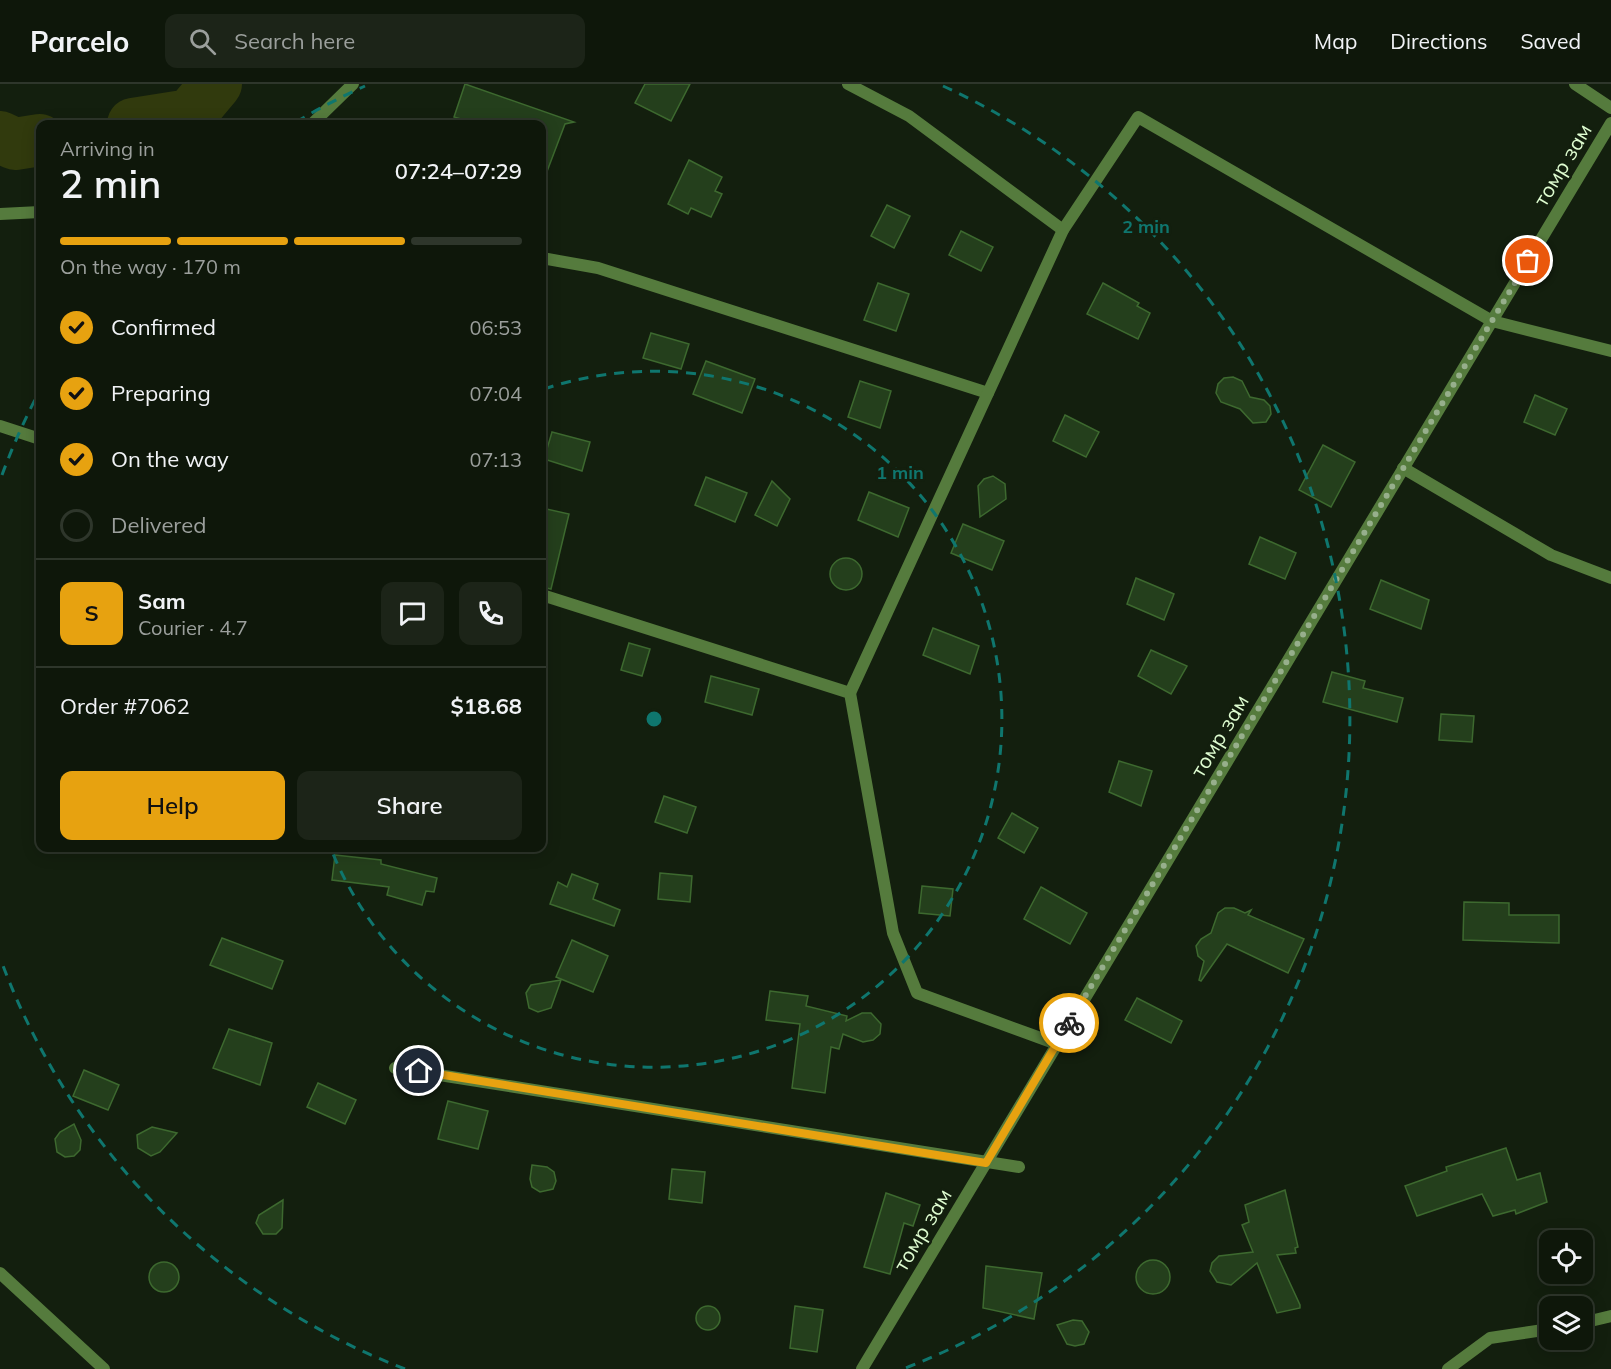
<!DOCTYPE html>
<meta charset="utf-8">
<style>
body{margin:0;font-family:Mulish,sans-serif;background:#1c2418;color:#f1f3f6;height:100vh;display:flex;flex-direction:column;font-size:22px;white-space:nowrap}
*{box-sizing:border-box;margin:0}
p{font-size:20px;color:#9b9f9c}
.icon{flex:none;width:33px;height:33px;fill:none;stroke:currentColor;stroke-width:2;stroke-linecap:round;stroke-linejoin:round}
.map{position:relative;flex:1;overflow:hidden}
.panel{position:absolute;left:36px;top:36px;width:510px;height:732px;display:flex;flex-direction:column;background:#0e170a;border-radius:12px;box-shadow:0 3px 15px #0003,0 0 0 2px #2e362b}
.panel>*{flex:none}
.controls{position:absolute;left:1539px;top:1146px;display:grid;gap:12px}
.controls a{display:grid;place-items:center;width:54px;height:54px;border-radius:12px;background:#0e170a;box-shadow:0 3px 15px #0003,0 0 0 2px #2e362b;font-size:30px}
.pin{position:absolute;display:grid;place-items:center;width:51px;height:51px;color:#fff;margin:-26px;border:3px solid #fff;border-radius:50%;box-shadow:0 2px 6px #0007}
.courier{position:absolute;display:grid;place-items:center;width:60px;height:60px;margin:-30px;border:4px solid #e7a210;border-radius:50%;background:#fff;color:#222;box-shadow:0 2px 8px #0007}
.overview em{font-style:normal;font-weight:600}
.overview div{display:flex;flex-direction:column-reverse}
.overview{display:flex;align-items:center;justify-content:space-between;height:102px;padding:0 24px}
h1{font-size:39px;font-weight:600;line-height:45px}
.bar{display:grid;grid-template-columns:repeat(4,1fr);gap:9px 6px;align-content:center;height:72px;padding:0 24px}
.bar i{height:8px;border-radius:4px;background:#2e362b}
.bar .current{background:#e7a210}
.bar p{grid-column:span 4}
.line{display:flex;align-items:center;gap:15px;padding:0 24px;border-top:2px solid #2e362b}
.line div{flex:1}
.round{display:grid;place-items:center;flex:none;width:63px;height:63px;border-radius:12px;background:#1c2418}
ol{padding:0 24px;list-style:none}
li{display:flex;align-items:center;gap:18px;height:66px}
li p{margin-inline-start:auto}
li .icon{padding:6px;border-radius:50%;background:#e7a210;color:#111;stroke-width:4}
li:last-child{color:#9b9f9c}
li i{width:33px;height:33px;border:3px solid #2e362b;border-radius:50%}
.action{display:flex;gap:12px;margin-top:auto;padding:12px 24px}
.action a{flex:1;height:69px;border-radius:12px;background:#e7a210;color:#111;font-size:24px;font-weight:600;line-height:69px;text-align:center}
.action a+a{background:#1c2418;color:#f1f3f6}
header{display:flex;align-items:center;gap:36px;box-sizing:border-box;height:84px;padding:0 30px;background:#0e170a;border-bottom:2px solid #2e362b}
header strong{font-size:28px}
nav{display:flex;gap:33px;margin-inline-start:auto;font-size:21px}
.search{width:420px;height:54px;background:#1c2418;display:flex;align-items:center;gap:15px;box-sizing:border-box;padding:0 21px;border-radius:12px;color:#9b9f9c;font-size:22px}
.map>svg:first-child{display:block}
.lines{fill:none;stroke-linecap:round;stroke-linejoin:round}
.river{stroke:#313a0d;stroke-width:52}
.building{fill:#243f1c;stroke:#3d692f;stroke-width:1.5}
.street{stroke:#557b3d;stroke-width:12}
.done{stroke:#97af8c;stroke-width:6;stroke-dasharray:0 10.8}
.route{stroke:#e7a210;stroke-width:8}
.ring{fill:none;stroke:#0f766e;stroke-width:3;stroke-dasharray:10 8}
.labels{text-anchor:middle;stroke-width:5;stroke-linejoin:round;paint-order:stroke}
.street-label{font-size:21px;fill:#defcd0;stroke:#131f0e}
.centre{fill:#0f766e;stroke:#131f0e;stroke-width:3}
.ring-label{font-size:18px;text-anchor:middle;font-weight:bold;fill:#0f766e;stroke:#131f0e;stroke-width:5;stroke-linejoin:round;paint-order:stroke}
</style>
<header>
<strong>Parcelo</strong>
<div class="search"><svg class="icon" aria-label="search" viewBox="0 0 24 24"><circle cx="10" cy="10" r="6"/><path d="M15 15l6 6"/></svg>Search here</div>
<nav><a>Map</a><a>Directions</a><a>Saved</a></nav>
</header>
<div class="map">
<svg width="1611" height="1285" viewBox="0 0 1611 1285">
<rect width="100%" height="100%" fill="#131f0e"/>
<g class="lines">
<g class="river">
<polyline points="133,40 190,31 216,0"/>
<polyline points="0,53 15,60 40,56"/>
</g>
</g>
<g class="building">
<polygon points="465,0 574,38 565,40 543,98 542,40 478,40 454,33"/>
<polygon points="645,0 690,0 671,37 635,19"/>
<polygon points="689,76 722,93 715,107 722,110 711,133 691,124 688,130 668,120"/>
<polygon points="887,121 910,132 894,164 871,152"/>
<polygon points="961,147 993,163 981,187 949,171"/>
<polygon points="878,199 909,210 896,247 864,236"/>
<polygon points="1103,199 1139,219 1137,222 1150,229 1138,255 1087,230"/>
<polygon points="651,249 689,260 681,285 643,274"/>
<polygon points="706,277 755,295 742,329 693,310"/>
<polygon points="1233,293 1242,297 1250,313 1264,316 1270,322 1271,330 1266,338 1253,339 1240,325 1221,318 1216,309 1218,300 1224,294"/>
<polygon points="860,297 891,307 880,344 848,333"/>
<polygon points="1535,311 1567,325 1555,351 1524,338"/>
<polygon points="1065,331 1099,348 1086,373 1053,357"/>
<polygon points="552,348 590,358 582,387 544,375"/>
<polygon points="1323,361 1355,378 1331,423 1299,406"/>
<polygon points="993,392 1005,400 1006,415 980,433 978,402 984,395"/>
<polygon points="706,393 747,409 735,438 695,421"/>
<polygon points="772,397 790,415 777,442 755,431"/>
<polygon points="869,408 909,424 898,453 858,436"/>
<polygon points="542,424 569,430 551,505 542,503"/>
<polygon points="963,440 1004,457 992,486 951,469"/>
<polygon points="1260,453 1296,469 1285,495 1249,480"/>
<circle cx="846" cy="490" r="16"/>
<polygon points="1136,494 1174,510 1164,536 1127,520"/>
<polygon points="1381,496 1429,516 1421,545 1370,525"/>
<polygon points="933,544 979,562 970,590 923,571"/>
<polygon points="629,559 650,565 642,592 621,586"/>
<polygon points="1151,566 1187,582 1171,610 1138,592"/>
<polygon points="1332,588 1365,597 1363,604 1403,614 1397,638 1323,618"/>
<polygon points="711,592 759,605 752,631 705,618"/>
<polygon points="1441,630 1474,632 1472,658 1439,656"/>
<polygon points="1119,677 1152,687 1141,722 1109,708"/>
<polygon points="664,712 696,723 687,749 655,738"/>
<polygon points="1012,729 1038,744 1024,769 998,754"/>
<polygon points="335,771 381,776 381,780 437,794 434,808 426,807 422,821 387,811 389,803 332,796"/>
<polygon points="660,789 692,792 690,818 658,815"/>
<polygon points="572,790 598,800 593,815 620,826 614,842 550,820 558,798 567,803"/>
<polygon points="922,802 953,805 950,832 919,829"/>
<polygon points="1041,803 1087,829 1070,860 1024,835"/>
<polygon points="1464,818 1509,819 1509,831 1559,831 1559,859 1463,856"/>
<polygon points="1225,824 1234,824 1245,829 1251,826 1248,831 1304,855 1288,889 1227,860 1201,897 1199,896 1204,877 1198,872 1196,862 1201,855 1211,849 1218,829"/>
<polygon points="222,854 283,877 272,905 210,881"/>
<polygon points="572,856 608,872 593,908 556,893"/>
<polygon points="561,896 551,924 538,928 529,924 526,909 531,901"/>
<polygon points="770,907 808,912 806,922 847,932 846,937 862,929 871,929 881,940 880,950 873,956 863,958 843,950 839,965 831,963 825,1009 792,1004 800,940 766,936"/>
<polygon points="1137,914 1182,937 1171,959 1125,936"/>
<polygon points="229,945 272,959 260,1001 213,984"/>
<polygon points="84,986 119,1001 108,1026 73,1012"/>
<polygon points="318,999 356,1016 345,1040 307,1023"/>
<polygon points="448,1017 488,1027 478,1065 438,1055"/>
<polygon points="74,1040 81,1056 80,1066 74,1072 65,1073 57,1068 55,1055 60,1048"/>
<polygon points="152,1043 177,1049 160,1068 151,1072 138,1064 137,1051"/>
<polygon points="1506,1064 1517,1096 1540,1089 1547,1118 1516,1130 1515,1126 1493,1132 1482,1110 1417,1132 1405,1102 1447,1087 1446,1083"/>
<polygon points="532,1081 547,1083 554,1088 556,1097 553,1105 540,1108 532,1103 530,1095"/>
<polygon points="672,1085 705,1088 702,1119 669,1115"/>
<polygon points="1285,1106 1298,1163 1295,1164 1296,1169 1277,1171 1300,1221 1300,1224 1277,1229 1257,1179 1231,1201 1217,1198 1210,1187 1212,1179 1219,1172 1253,1168 1242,1141 1249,1138 1245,1121"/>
<polygon points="886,1109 920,1121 913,1142 904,1139 890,1190 864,1183"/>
<polygon points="283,1116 282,1144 276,1150 263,1150 256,1139 259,1131"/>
<circle cx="1153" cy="1193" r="17"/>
<circle cx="164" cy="1193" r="15"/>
<polygon points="986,1182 1042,1189 1034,1235 983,1224"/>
<polygon points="795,1222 823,1226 817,1268 790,1264"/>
<circle cx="708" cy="1234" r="12"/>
<polygon points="1073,1236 1082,1237 1089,1248 1084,1260 1075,1262 1067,1260 1057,1241"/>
</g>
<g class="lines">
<g class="street">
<polyline points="848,0 909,32 1063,146"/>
<polyline points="1575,0 1611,24"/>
<polyline points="312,40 353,0"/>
<polyline points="0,130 40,128"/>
<polyline points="542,174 598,184 988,309"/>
<polyline points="0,342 40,355"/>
<polyline points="1403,384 1551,471 1611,494"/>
<polyline points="542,511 850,609 893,849 917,909 1057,960"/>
<polyline points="850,609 1063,146 1138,33 1492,237 1611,267"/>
<polyline points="395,984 1019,1083"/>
<polyline points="0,1189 104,1285"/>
<polyline points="1582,1239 1611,1232"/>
<polyline points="862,1285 1611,39"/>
<polyline points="1448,1285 1490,1254 1550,1245"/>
</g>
</g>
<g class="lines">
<polyline class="done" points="1069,939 1528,177"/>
<polyline class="route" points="419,987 986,1079 1069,939"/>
</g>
<g class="ring">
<path d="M544 305A348 348 0 1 1 331 765"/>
<path d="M405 1285A696 696 0 0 1 2 879M2 391A696 696 0 0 1 39 308M296 38A696 696 0 0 1 365 2M943 2A696 696 0 0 1 903 1285"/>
</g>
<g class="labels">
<g class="street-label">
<text transform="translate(1563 81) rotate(-59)" y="7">томр зам</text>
<text transform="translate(1220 652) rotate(-59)" y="7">томр зам</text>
<text transform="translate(923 1146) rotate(-59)" y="7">томр зам</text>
</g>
</g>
<circle cx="654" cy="635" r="9" class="centre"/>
<g class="ring-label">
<text x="1146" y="149">2 min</text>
<text x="900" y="395">1 min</text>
</g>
</svg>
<div class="controls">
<a><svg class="icon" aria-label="locate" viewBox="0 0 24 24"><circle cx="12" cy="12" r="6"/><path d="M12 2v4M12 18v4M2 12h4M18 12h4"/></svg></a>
<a><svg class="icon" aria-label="layers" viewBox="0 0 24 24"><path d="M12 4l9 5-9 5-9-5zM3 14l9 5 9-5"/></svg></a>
</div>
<div class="pin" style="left:1528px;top:177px;background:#ea580c"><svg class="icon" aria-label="bag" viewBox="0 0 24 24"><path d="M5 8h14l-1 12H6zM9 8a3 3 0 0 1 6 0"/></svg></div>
<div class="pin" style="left:419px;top:987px;background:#1f2937"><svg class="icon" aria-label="home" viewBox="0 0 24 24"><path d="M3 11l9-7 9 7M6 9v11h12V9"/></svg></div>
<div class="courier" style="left:1069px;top:939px"><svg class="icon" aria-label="bike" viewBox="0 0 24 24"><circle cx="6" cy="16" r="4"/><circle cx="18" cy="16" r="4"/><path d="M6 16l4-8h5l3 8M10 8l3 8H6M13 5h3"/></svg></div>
<section class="panel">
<div class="overview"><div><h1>2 min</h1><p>Arriving in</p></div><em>07:24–07:29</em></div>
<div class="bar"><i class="current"></i><i class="current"></i><i class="current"></i><i></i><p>On the way · 170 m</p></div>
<ol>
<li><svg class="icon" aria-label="check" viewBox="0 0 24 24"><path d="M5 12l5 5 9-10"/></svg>Confirmed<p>06:53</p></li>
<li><svg class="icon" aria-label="check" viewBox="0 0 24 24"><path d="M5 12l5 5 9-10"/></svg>Preparing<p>07:04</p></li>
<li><svg class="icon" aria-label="check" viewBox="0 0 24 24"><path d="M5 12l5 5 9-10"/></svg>On the way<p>07:13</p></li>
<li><i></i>Delivered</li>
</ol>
<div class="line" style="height:108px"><b class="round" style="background:#e7a210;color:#111">S</b><div><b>Sam</b><p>Courier · 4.7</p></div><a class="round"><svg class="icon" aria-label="chat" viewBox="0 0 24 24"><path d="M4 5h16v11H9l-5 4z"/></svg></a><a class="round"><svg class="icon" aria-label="phone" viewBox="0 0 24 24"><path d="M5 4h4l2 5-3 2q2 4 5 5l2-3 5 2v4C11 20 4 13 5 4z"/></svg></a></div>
<div class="line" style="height:78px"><div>Order #7062</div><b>$18.68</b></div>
<div class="action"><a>Help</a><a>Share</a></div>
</section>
</div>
